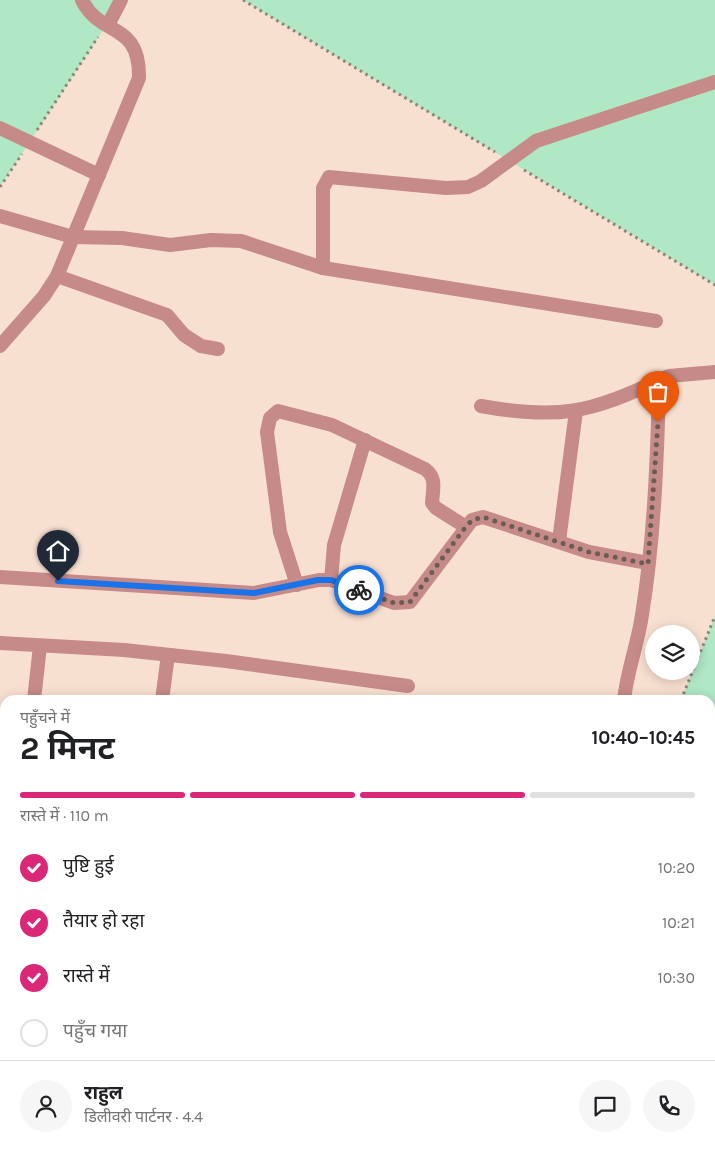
<!DOCTYPE html>
<html lang="hi">
<meta charset="utf-8">
<style>
body{margin:0;font-family:Karla,"Noto Sans Devanagari",sans-serif;background:#f6f6f6;color:#202124;height:100vh;display:flex;flex-direction:column;font-size:19px;white-space:nowrap}
*{box-sizing:border-box;margin:0}
p{font-size:16px;color:#757577}
.icon{flex:none;width:28px;height:28px;fill:none;stroke:currentColor;stroke-width:2;stroke-linecap:round;stroke-linejoin:round}
.map{position:relative;flex:1;overflow:hidden}
.panel{position:absolute;left:0px;top:695px;width:715px;height:466px;display:flex;flex-direction:column;background:#fff;border-radius:15px 15px 0 0;box-shadow:0 2px 12px #0003}
.panel>*{flex:none}
.fabs{position:absolute;left:645px;top:625px;display:grid;gap:10px}
.fabs a{display:grid;place-items:center;width:55px;height:55px;border-radius:50%;background:#fff;box-shadow:0 2px 12px #0003;font-size:25px}
.pin{position:absolute;display:grid;place-items:center;width:42px;height:42px;color:#fff;margin:-51px -21px;border-radius:50% 50% 50% 0;rotate:-45deg;box-shadow:0 0 5px #0007}
.pin .icon{rotate:45deg}
.courier{position:absolute;display:grid;place-items:center;width:50px;height:50px;margin:-25px;border:4px solid #1a73e8;border-radius:50%;background:#fff;color:#222;box-shadow:0 1px 6px #0007}
.summary em{font-style:normal;font-weight:700}
.summary div{display:flex;flex-direction:column-reverse}
.summary{display:flex;align-items:center;justify-content:space-between;height:85px;padding:0 20px}
h1{font-size:32px;font-weight:700;line-height:38px}
.bar{display:grid;grid-template-columns:repeat(4,1fr);gap:8px 5px;align-content:center;height:60px;padding:0 20px}
.bar i{height:6px;border-radius:4px;background:#e0e0e0}
.bar .on{background:#db2777}
.bar p{grid-column:span 4}
.line{display:flex;align-items:center;gap:12px;padding:0 20px;border-top:1px solid #e0e0e0}
.line div{flex:1}
.round{display:grid;place-items:center;flex:none;width:52px;height:52px;border-radius:26px;background:#f6f6f6}
ol{padding:0 20px;list-style:none}
li{display:flex;align-items:center;gap:15px;height:55px}
li p{margin-inline-start:auto}
li .icon{padding:5px;border-radius:50%;background:#db2777;color:#fff;stroke-width:4}
li:last-child{color:#757577}
li i{width:28px;height:28px;border:2px solid #e0e0e0;border-radius:50%}
.map>svg:first-child{display:block}
.green{fill:#b0e7c5}
.lines{fill:none;stroke-linecap:round;stroke-linejoin:round}
.path{stroke:#928177;stroke-width:3;stroke-dasharray:2.5 4;stroke-linecap:butt}
.minor{stroke:#c68a89;stroke-width:14}
.done{stroke:#6a5d54;stroke-width:5;stroke-dasharray:0 9}
.route{stroke:#1a73e8;stroke-width:6}
</style>
<div class="map">
<svg width="715" height="1161" viewBox="0 0 715 1161">
<rect width="100%" height="100%" fill="#f8e0d1"/>
<g class="green">
<polygon points="0,0 123,0 0,187"/>
<polygon points="243,0 715,0 715,285"/>
<polygon points="715,616 715,1161 493,1161 495,1156 710,1156 710,700 681,700"/>
</g>
<g class="lines">
<g class="path">
<polyline points="243,0 495,152"/>
<polyline points="37,130 98,37"/>
<polyline points="524,170 715,285"/>
<polyline points="0,187 22,154"/>
<polyline points="681,700 715,616"/>
<polyline points="710,1137 715,1120"/>
<polyline points="493,1161 495,1156"/>
<polyline points="704,1161 705,1156"/>
</g>
<g class="minor">
<polyline points="108,25 121,0"/>
<polyline points="0,128 99,175"/>
<polyline points="0,216 73,237 122,238 170,245 211,240 241,241 323,268 656,321"/>
<polyline points="323,268 323,188 329,177 446,188 468,187 481,181 536,141 715,82"/>
<polyline points="57,276 167,315 184,335 201,346 218,349"/>
<path d="M0,346L44,296L57,276L139,78C140,20 100,38 82,0"/>
<path d="M481,406C557,420 592,413 661,379"/>
<polyline points="559,541 576,411"/>
<polyline points="0,577 254,593 319,580 331,580 394,603 410,602 472,520 483,517 589,552 648,563"/>
<polyline points="331,580 334,545 365,440"/>
<path d="M297,585L280,532L267,432L270,418L278,411L332,425L425,469C437,478 433,488 432,503L436,508L466,527"/>
<polyline points="0,643 124,650 226,661 408,686"/>
<polyline points="34,700 40,646"/>
<polyline points="162,700 168,655"/>
<path d="M624,700C627,671 638,643 642,615C654,540 657,463 659,388L661,379L669,376L715,372"/>
<polyline points="710,753 715,754"/>
<polyline points="710,841 715,842"/>
<polyline points="0,940 5,933"/>
</g>
</g>
<g class="lines">
<polyline class="done" points="359,590 394,603 410,602 464,529 472,520 483,517 589,552 648,564 658,422"/>
<polyline class="route" points="58,581 254,593 318,580 331,580 359,590"/>
</g>
</svg>
<div class="fabs">
<a><svg class="icon" aria-label="layers" viewBox="0 0 24 24"><path d="M12 4l9 5-9 5-9-5zM3 14l9 5 9-5"/></svg></a>
</div>
<div class="pin" style="left:658px;top:422px;background:#ea580c"><svg class="icon" aria-label="bag" viewBox="0 0 24 24"><path d="M5 8h14l-1 12H6zM9 8a3 3 0 0 1 6 0"/></svg></div>
<div class="pin" style="left:58px;top:581px;background:#1f2937"><svg class="icon" aria-label="home" viewBox="0 0 24 24"><path d="M3 11l9-7 9 7M6 9v11h12V9"/></svg></div>
<div class="courier" style="left:359px;top:590px"><svg class="icon" aria-label="bike" viewBox="0 0 24 24"><circle cx="6" cy="16" r="4"/><circle cx="18" cy="16" r="4"/><path d="M6 16l4-8h5l3 8M10 8l3 8H6M13 5h3"/></svg></div>
<section class="panel">
<div class="summary"><div><h1>2 मिनट</h1><p>पहुँचने में</p></div><em>10:40–10:45</em></div>
<div class="bar"><i class="on"></i><i class="on"></i><i class="on"></i><i></i><p>रास्ते में · 110 m</p></div>
<ol>
<li><svg class="icon" aria-label="check" viewBox="0 0 24 24"><path d="M5 12l5 5 9-10"/></svg>पुष्टि हुई<p>10:20</p></li>
<li><svg class="icon" aria-label="check" viewBox="0 0 24 24"><path d="M5 12l5 5 9-10"/></svg>तैयार हो रहा<p>10:21</p></li>
<li><svg class="icon" aria-label="check" viewBox="0 0 24 24"><path d="M5 12l5 5 9-10"/></svg>रास्ते में<p>10:30</p></li>
<li><i></i>पहुँच गया</li>
</ol>
<div class="line" style="height:90px"><a class="round"><svg class="icon" aria-label="person" viewBox="0 0 24 24"><circle cx="12" cy="8" r="4"/><path d="M4 21q1-7 8-7t8 7"/></svg></a><div><b>राहुल</b><p>डिलीवरी पार्टनर · 4.4</p></div><a class="round"><svg class="icon" aria-label="chat" viewBox="0 0 24 24"><path d="M4 5h16v11H9l-5 4z"/></svg></a><a class="round"><svg class="icon" aria-label="phone" viewBox="0 0 24 24"><path d="M5 4h4l2 5-3 2q2 4 5 5l2-3 5 2v4C11 20 4 13 5 4z"/></svg></a></div>
</section>
</div>
